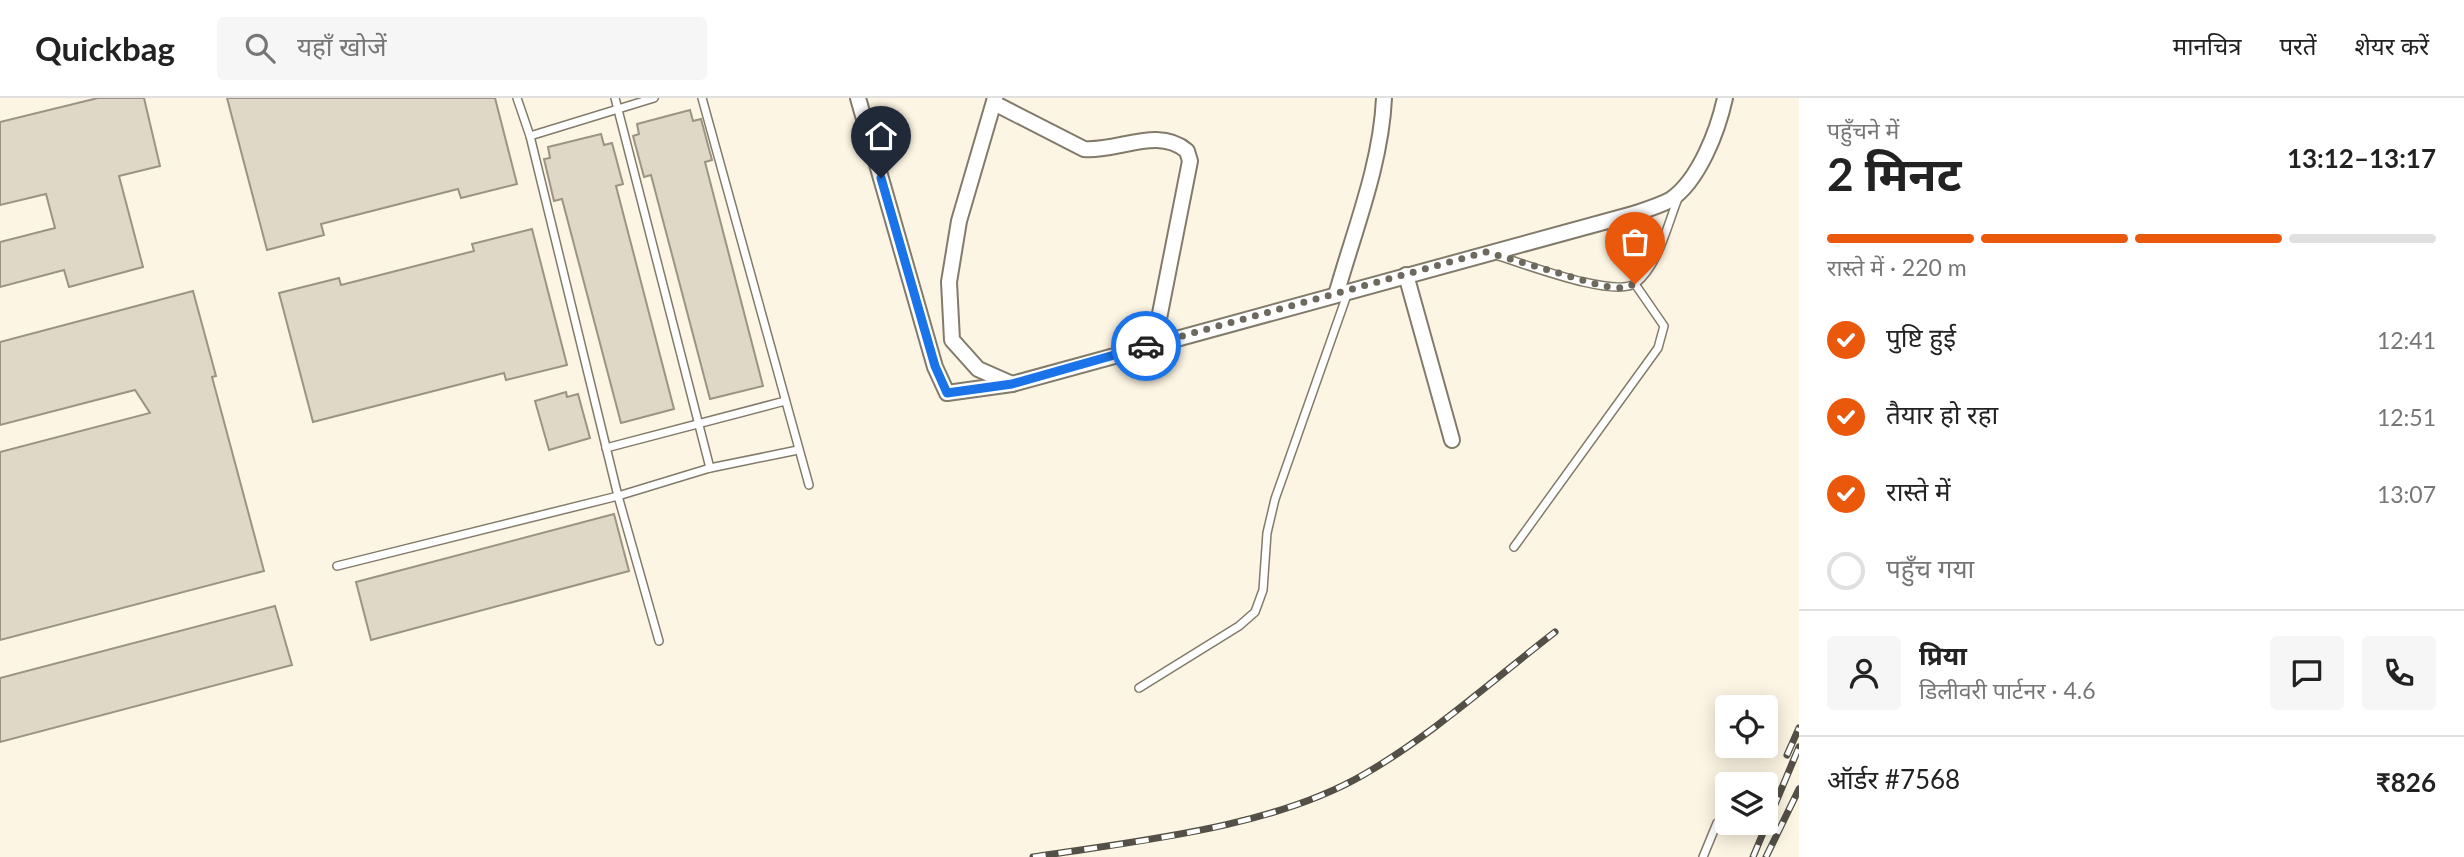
<!DOCTYPE html>
<html lang="hi">
<meta charset="utf-8">
<style>
body{margin:0;font-family:Lato,"Noto Sans Devanagari",sans-serif;background:#f6f6f6;color:#222;height:100vh;display:flex;flex-direction:column;font-size:26px;white-space:nowrap}
*{box-sizing:border-box;margin:0}
p{font-size:23px;color:#767676}
.icon{flex:none;width:38px;height:38px;fill:none;stroke:currentColor;stroke-width:2;stroke-linecap:round;stroke-linejoin:round}
.map{position:relative;flex:1;overflow:hidden}
.sheet{display:flex;flex-direction:column;background:#fff;width:665px}
.sheet>*{flex:none}
.controls{position:absolute;left:1715px;top:597px;display:grid;gap:14px}
.controls a{display:grid;place-items:center;width:63px;height:63px;border-radius:7px;background:#fff;box-shadow:0 4px 18px #0003;font-size:35px}
.pin{position:absolute;display:grid;place-items:center;width:60px;height:60px;color:#fff;margin:-72px -30px;border-radius:50% 50% 50% 0;rotate:-45deg;box-shadow:0 0 7px #0007}
.pin .icon{rotate:45deg}
.courier{position:absolute;display:grid;place-items:center;width:70px;height:70px;margin:-35px;border:5px solid #1a73e8;border-radius:50%;background:#fff;color:#222;box-shadow:0 2px 9px #0007}
.head em{font-style:normal;font-weight:700}
.head div{display:flex;flex-direction:column-reverse}
.head{display:flex;align-items:center;justify-content:space-between;height:119px;padding:0 28px}
h1{font-size:46px;font-weight:700;line-height:52px}
.bar{display:grid;grid-template-columns:repeat(4,1fr);gap:10px 7px;align-content:center;height:84px;padding:0 28px}
.bar i{height:9px;border-radius:5px;background:#e0e0e0}
.bar .on{background:#ea580c}
.bar p{grid-column:span 4}
.line{display:flex;align-items:center;gap:18px;padding:0 28px;border-top:2px solid #e0e0e0}
.line div{flex:1}
.round{display:grid;place-items:center;flex:none;width:74px;height:74px;border-radius:7px;background:#f6f6f6}
ol{padding:0 28px;list-style:none}
li{display:flex;align-items:center;gap:21px;height:77px}
li p{margin-inline-start:auto}
li .icon{padding:7px;border-radius:50%;background:#ea580c;color:#fff;stroke-width:4}
li:last-child{color:#767676}
li i{width:38px;height:38px;border:4px solid #e0e0e0;border-radius:50%}
header{display:flex;align-items:center;gap:42px;box-sizing:border-box;height:98px;padding:0 35px;background:#fff;border-bottom:2px solid #e0e0e0}
header strong{font-size:33px}
nav{display:flex;gap:38px;margin-inline-start:auto;font-size:24px}
.search{width:490px;height:63px;background:#f6f6f6;display:flex;align-items:center;gap:18px;box-sizing:border-box;padding:0 24px;border-radius:7px;color:#767676;font-size:26px}
main{display:flex;flex:1;min-height:0}
.map>svg:first-child{display:block}
.building{fill:#e0d8c7;stroke:#9b9383;stroke-width:2}
.lines{fill:none;stroke-linecap:round;stroke-linejoin:round}
.lane-casing{stroke:#827b6b;stroke-width:10}
.street-casing{stroke:#827b6b;stroke-width:18}
.lane{stroke:#fff;stroke-width:7}
.street{stroke:#fff;stroke-width:14}
.rail-casing{stroke:#545047;stroke-width:7}
.rail{stroke:#fff;stroke-width:4.5;stroke-dasharray:13;stroke-linecap:butt}
.done{stroke:#6d695e;stroke-width:7;stroke-dasharray:0 12.6}
.route{stroke:#1a73e8;stroke-width:9}
</style>
<header>
<strong>Quickbag</strong>
<div class="search"><svg class="icon" aria-label="search" viewBox="0 0 24 24"><circle cx="10" cy="10" r="6"/><path d="M15 15l6 6"/></svg>यहाँ खोजें</div>
<nav><a>मानचित्र</a><a>परतें</a><a>शेयर करें</a></nav>
</header>
<main>
<div class="map">
<svg width="1799" height="759" viewBox="0 0 1799 759">
<rect width="100%" height="100%" fill="#fdf5e3"/>
<g class="building">
<polygon points="98,0 144,0 160,68 119,78 143,169 69,189 64,172 0,189 0,144 55,130 46,96 0,107 0,24"/>
<polygon points="227,0 495,0 517,86 461,100 458,91 321,126 324,137 267,152"/>
<polygon points="690,12 693,23 701,21 712,62 705,64 763,288 710,301 651,77 644,79 633,38 639,36 637,26"/>
<polygon points="601,36 604,47 612,45 623,86 616,88 674,311 621,325 562,101 554,103 544,61 550,60 548,49"/>
<polygon points="532,131 567,267 506,282 504,275 313,324 279,195 339,180 341,187 474,153 472,146"/>
<polygon points="193,193 216,278 212,279 264,473 0,542 0,354 150,315 135,292 0,327 0,244"/>
<polygon points="566,294 567,299 578,296 590,340 549,352 535,303"/>
<polygon points="614,416 629,473 371,542 356,484"/>
<polygon points="275,508 292,567 0,644 0,580"/>
</g>
<g class="lines">
<defs>
<g id="lane">
<polyline points="517,0 530,38 618,398 659,543"/>
<polyline points="615,0 710,370"/>
<polyline points="702,0 809,387"/>
<polyline points="530,38 654,0"/>
<path d="M1495,157C1523,165 1614,201 1636,185C1659,167 1668,124 1679,98"/>
<polyline points="606,350 785,303"/>
<polyline points="1514,449 1658,250 1664,228 1635,186"/>
<polyline points="337,468 618,398 710,370 798,352"/>
<polyline points="1139,590 1239,528 1255,514 1263,492 1267,435 1275,401 1348,194"/>
<polyline points="1703,759 1717,725"/>
</g>
<g id="street">
<path d="M858,0L935,269L947,295L1012,286L1633,116C1645,112 1659,108 1670,102C1699,83 1718,32 1725,0"/>
<polyline points="995,0 959,123 949,184 952,242 978,271 1012,286"/>
<path d="M994,5L1084,51C1118,54 1158,28 1187,53L1190,63L1154,246"/>
<polyline points="1406,177 1452,342"/>
<path d="M1336,197C1354,133 1381,67 1384,0"/>
</g>
</defs>
<use href="#lane" class="lane-casing"/>
<use href="#street" class="street-casing"/>
<use href="#lane" class="lane"/>
<use href="#street" class="street"/>
<defs>
<g id="rail">
<polyline points="1787,657 1799,630"/>
<path d="M1033,759C1137,743 1271,730 1363,677C1431,638 1493,582 1555,534"/>
<polyline points="1753,759 1799,649"/>
<polyline points="1766,759 1799,691"/>
</g>
</defs>
<use href="#rail" class="rail-casing"/>
<use href="#rail" class="rail"/>
</g>
<g class="lines">
<polyline class="done" points="1146,248 1486,154 1603,188 1623,190 1635,186"/>
<polyline class="route" points="881,80 935,268 947,295 1012,286 1146,248"/>
</g>
</svg>
<div class="controls">
<a><svg class="icon" aria-label="locate" viewBox="0 0 24 24"><circle cx="12" cy="12" r="6"/><path d="M12 2v4M12 18v4M2 12h4M18 12h4"/></svg></a>
<a><svg class="icon" aria-label="layers" viewBox="0 0 24 24"><path d="M12 4l9 5-9 5-9-5zM3 14l9 5 9-5"/></svg></a>
</div>
<div class="pin" style="left:1635px;top:186px;background:#ea580c"><svg class="icon" aria-label="bag" viewBox="0 0 24 24"><path d="M5 8h14l-1 12H6zM9 8a3 3 0 0 1 6 0"/></svg></div>
<div class="pin" style="left:881px;top:80px;background:#1f2937"><svg class="icon" aria-label="home" viewBox="0 0 24 24"><path d="M3 11l9-7 9 7M6 9v11h12V9"/></svg></div>
<div class="courier" style="left:1146px;top:248px"><svg class="icon" aria-label="car" viewBox="0 0 24 24"><path d="M5 17H2v-5l4-1 3-4h7l3 4 3 1v5h-3M9 17h6M6 11h13"/><circle cx="7" cy="17" r="2"/><circle cx="17" cy="17" r="2"/></svg></div>
</div>
<section class="sheet">
<div class="head"><div><h1>2 मिनट</h1><p>पहुँचने में</p></div><em>13:12–13:17</em></div>
<div class="bar"><i class="on"></i><i class="on"></i><i class="on"></i><i></i><p>रास्ते में · 220 m</p></div>
<ol>
<li><svg class="icon" aria-label="check" viewBox="0 0 24 24"><path d="M5 12l5 5 9-10"/></svg>पुष्टि हुई<p>12:41</p></li>
<li><svg class="icon" aria-label="check" viewBox="0 0 24 24"><path d="M5 12l5 5 9-10"/></svg>तैयार हो रहा<p>12:51</p></li>
<li><svg class="icon" aria-label="check" viewBox="0 0 24 24"><path d="M5 12l5 5 9-10"/></svg>रास्ते में<p>13:07</p></li>
<li><i></i>पहुँच गया</li>
</ol>
<div class="line" style="height:126px"><a class="round"><svg class="icon" aria-label="person" viewBox="0 0 24 24"><circle cx="12" cy="8" r="4"/><path d="M4 21q1-7 8-7t8 7"/></svg></a><div><b>प्रिया</b><p>डिलीवरी पार्टनर · 4.6</p></div><a class="round"><svg class="icon" aria-label="chat" viewBox="0 0 24 24"><path d="M4 5h16v11H9l-5 4z"/></svg></a><a class="round"><svg class="icon" aria-label="phone" viewBox="0 0 24 24"><path d="M5 4h4l2 5-3 2q2 4 5 5l2-3 5 2v4C11 20 4 13 5 4z"/></svg></a></div>
<div class="line" style="height:91px"><div>ऑर्डर #7568</div><b>₹826</b></div>
</section>
</main>
